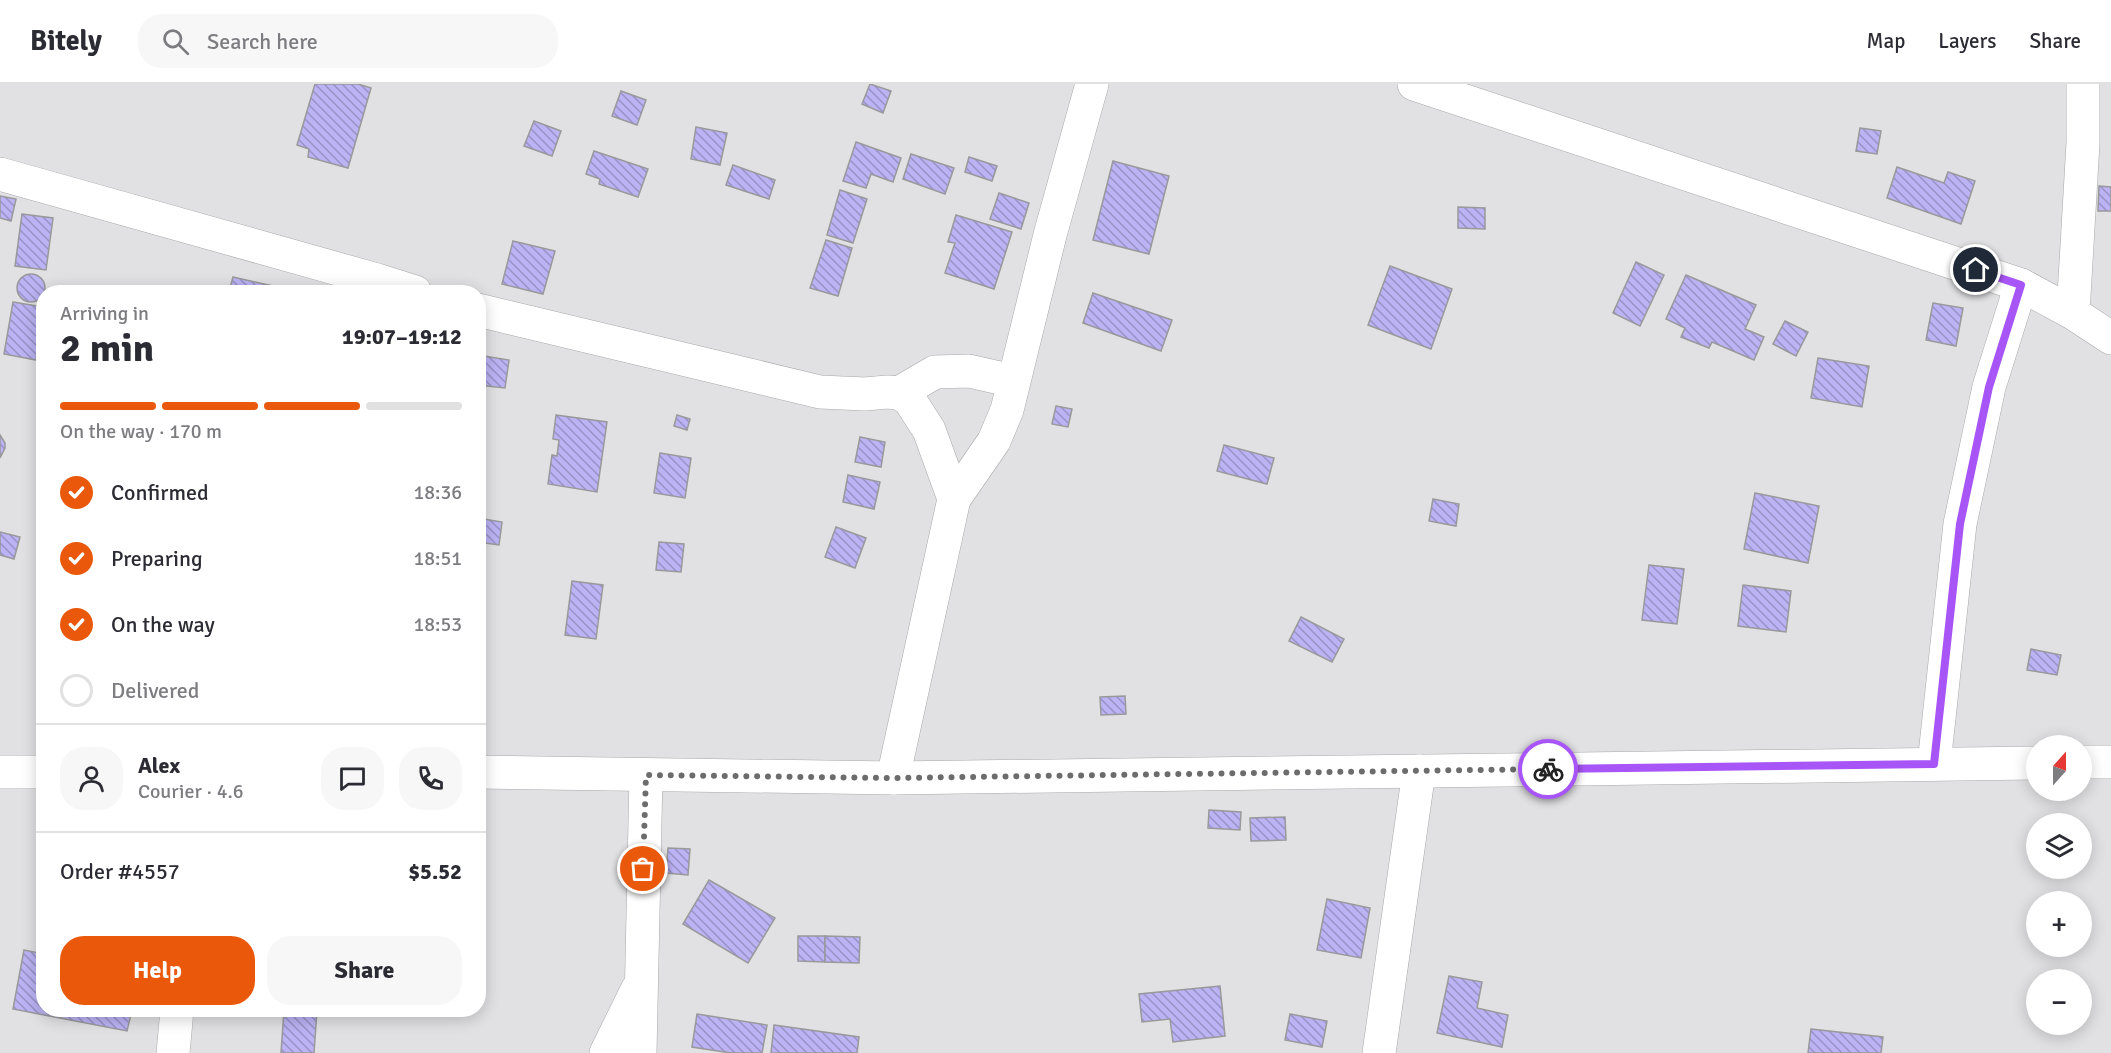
<!DOCTYPE html>
<meta charset="utf-8">
<style>
body{margin:0;font-family:Signika,sans-serif;background:#f7f7f7;color:#2b2b33;height:100vh;display:flex;flex-direction:column;font-size:22px;white-space:nowrap}
*{box-sizing:border-box;margin:0}
p{font-size:20px;color:#7c7c81}
.icon{flex:none;width:33px;height:33px;fill:none;stroke:currentColor;stroke-width:2;stroke-linecap:round;stroke-linejoin:round}
.map{position:relative;flex:1;overflow:hidden}
.drawer{position:absolute;left:36px;top:201px;width:450px;height:732px;display:flex;flex-direction:column;background:#fff;border-radius:24px;box-shadow:0 3px 15px #0003}
.drawer>*{flex:none}
.needle{width:39px;rotate:21deg}
.buttons{position:absolute;left:2026px;top:651px;display:grid;gap:12px}
.buttons a{display:grid;place-items:center;width:66px;height:66px;border-radius:50%;background:#fff;box-shadow:0 3px 15px #0003;font-size:30px}
.pin{position:absolute;display:grid;place-items:center;width:51px;height:51px;color:#fff;margin:-26px;border:3px solid #fff;border-radius:50%;box-shadow:0 2px 6px #0007}
.courier{position:absolute;display:grid;place-items:center;width:60px;height:60px;margin:-30px;border:4px solid #a855f7;border-radius:50%;background:#fff;color:#222;box-shadow:0 2px 8px #0007}
.head em{font-style:normal;font-weight:700}
.head div{display:flex;flex-direction:column-reverse}
.head{display:flex;align-items:center;justify-content:space-between;height:102px;padding:0 24px}
h1{font-size:39px;font-weight:700;line-height:45px}
.bar{display:grid;grid-template-columns:repeat(4,1fr);gap:9px 6px;align-content:center;height:72px;padding:0 24px}
.bar i{height:8px;border-radius:4px;background:#e1e1e2}
.bar .selected{background:#ea580c}
.bar p{grid-column:span 4}
.line{display:flex;align-items:center;gap:15px;padding:0 24px;border-top:2px solid #e1e1e2}
.line div{flex:1}
.round{display:grid;place-items:center;flex:none;width:63px;height:63px;border-radius:24px;background:#f7f7f7}
ol{padding:0 24px;list-style:none}
li{display:flex;align-items:center;gap:18px;height:66px}
li p{margin-inline-start:auto}
li .icon{padding:6px;border-radius:50%;background:#ea580c;color:#fff;stroke-width:4}
li:last-child{color:#7c7c81}
li i{width:33px;height:33px;border:3px solid #e1e1e2;border-radius:50%}
.primary-button{display:flex;gap:12px;margin-top:auto;padding:12px 24px}
.primary-button a{flex:1;height:69px;border-radius:24px;background:#ea580c;color:#fff;font-size:24px;font-weight:700;line-height:69px;text-align:center}
.primary-button a+a{background:#f7f7f7;color:#2b2b33}
header{display:flex;align-items:center;gap:36px;box-sizing:border-box;height:84px;padding:0 30px;background:#fff;border-bottom:2px solid #e1e1e2}
header strong{font-size:28px}
nav{display:flex;gap:33px;margin-inline-start:auto;font-size:21px}
.search{width:420px;height:54px;background:#f7f7f7;display:flex;align-items:center;gap:15px;box-sizing:border-box;padding:0 21px;border-radius:24px;color:#7c7c81;font-size:22px}
.map>svg:first-child{display:block}
.building{fill:url(#building-back-hatch);stroke:#99999b;stroke-width:1.5}
.lines{fill:none;stroke-linecap:round;stroke-linejoin:round}
.minor-casing{stroke:#a8a8aa;stroke-width:34}
.minor{stroke:#fff;stroke-width:33}
.done{stroke:#6c6c6d;stroke-width:6;stroke-dasharray:0 10.8}
.route{stroke:#a855f7;stroke-width:8}
</style>
<header>
<strong>Bitely</strong>
<div class="search"><svg class="icon" aria-label="search" viewBox="0 0 24 24"><circle cx="10" cy="10" r="6"/><path d="M15 15l6 6"/></svg>Search here</div>
<nav><a>Map</a><a>Layers</a><a>Share</a></nav>
</header>
<div class="map">
<svg width="2111" height="969" viewBox="0 0 2111 969">
<defs>
<pattern id="building-back-hatch" width="6" height="6" patternUnits="userSpaceOnUse" patternTransform="scale(1.5)"><rect width="6" height="6" fill="#bbb3f4"/><path d="M-1 5l2 2M0 0l6 6M5-1l2 2" fill="none" stroke="#9892c6"/></pattern>
</defs>
<rect width="100%" height="100%" fill="#e1e1e3"/>
<g class="building">
<polygon points="315,0 358,0 371,4 348,84 308,73 309,65 297,61"/>
<polygon points="870,0 891,7 883,29 862,20"/>
<polygon points="621,7 646,16 637,41 612,32"/>
<polygon points="534,37 561,47 552,72 524,62"/>
<polygon points="696,43 727,49 720,81 691,75"/>
<polygon points="1860,44 1881,47 1877,70 1856,67"/>
<polygon points="856,58 901,74 893,98 871,90 866,104 843,97"/>
<polygon points="594,67 648,85 638,113 599,100 600,95 586,90"/>
<polygon points="911,70 954,84 945,110 903,95"/>
<polygon points="969,73 997,82 992,97 965,88"/>
<polygon points="1113,77 1169,92 1149,170 1093,156"/>
<polygon points="733,81 775,96 769,115 726,101"/>
<polygon points="1897,83 1944,99 1948,88 1975,97 1961,140 1887,114"/>
<polygon points="2099,102 2111,103 2111,127 2098,127"/>
<polygon points="840,106 867,115 853,159 827,151"/>
<polygon points="999,109 1029,119 1021,145 990,135"/>
<polygon points="0,112 16,115 11,137 0,134"/>
<polygon points="1458,123 1485,124 1485,145 1458,144"/>
<polygon points="22,130 53,134 46,186 15,182"/>
<polygon points="956,131 1012,148 994,205 945,189 955,159 948,158"/>
<polygon points="826,156 852,164 838,212 810,204"/>
<polygon points="513,157 555,167 543,210 502,200"/>
<polygon points="1636,178 1664,191 1640,242 1613,229"/>
<polygon points="1390,182 1452,205 1431,265 1368,241"/>
<circle cx="31" cy="204" r="14"/>
<polygon points="1686,191 1756,221 1745,245 1764,253 1754,276 1712,258 1709,264 1681,253 1685,244 1666,235"/>
<polygon points="233,193 300,208 229,208"/>
<polygon points="1093,209 1172,236 1161,267 1083,239"/>
<polygon points="13,218 44,223 36,276 4,270"/>
<polygon points="1933,219 1963,224 1956,262 1926,256"/>
<polygon points="1785,237 1808,248 1796,272 1773,260"/>
<polygon points="478,271 509,276 505,304 478,301"/>
<polygon points="1818,274 1869,282 1862,323 1811,314"/>
<polygon points="1056,322 1072,325 1068,343 1052,340"/>
<polygon points="556,331 607,338 597,408 548,400 552,371 557,372 559,356 553,355"/>
<polygon points="677,331 690,335 687,346 674,342"/>
<polygon points="0,351 5,359 5,364 0,374"/>
<polygon points="860,353 885,358 881,383 855,378"/>
<polygon points="1224,361 1274,374 1267,400 1217,387"/>
<polygon points="660,369 691,374 685,414 654,409"/>
<polygon points="848,391 880,398 874,425 843,418"/>
<polygon points="1755,409 1819,422 1808,479 1744,465"/>
<polygon points="1433,415 1459,420 1456,442 1429,437"/>
<polygon points="478,434 502,438 499,461 478,458"/>
<polygon points="836,443 866,454 855,484 825,473"/>
<polygon points="0,448 20,453 14,475 0,471"/>
<polygon points="659,458 684,460 681,488 656,486"/>
<polygon points="1649,481 1684,485 1677,540 1642,536"/>
<polygon points="572,497 603,501 596,555 565,551"/>
<polygon points="1743,501 1791,507 1786,548 1738,542"/>
<polygon points="1301,533 1344,555 1332,578 1289,557"/>
<polygon points="2031,565 2061,571 2057,591 2027,586"/>
<polygon points="1125,612 1126,630 1101,631 1100,613"/>
<polygon points="1209,726 1241,728 1240,746 1208,744"/>
<polygon points="1285,733 1286,756 1251,757 1250,734"/>
<polygon points="668,764 690,765 688,791 666,789"/>
<polygon points="709,796 775,834 748,879 683,840"/>
<polygon points="1327,815 1370,824 1361,874 1317,866"/>
<polygon points="798,852 825,852 825,878 798,877"/>
<polygon points="825,852 860,853 859,879 825,878"/>
<polygon points="24,866 44,870 44,926 132,926 127,947 13,925"/>
<polygon points="1449,892 1482,898 1477,924 1508,931 1502,963 1437,949"/>
<polygon points="1220,902 1225,952 1173,958 1170,935 1142,938 1139,910"/>
<polygon points="284,926 317,926 314,969 281,969"/>
<polygon points="697,930 767,941 762,969 731,969 692,963"/>
<polygon points="1290,930 1327,937 1322,963 1285,956"/>
<polygon points="774,941 859,953 857,969 771,969"/>
<polygon points="1811,945 1883,953 1881,969 1808,969"/>
</g>
<g class="lines">
<defs>
<g id="minor">
<polyline points="1414,0 2021,201 2073,229 2111,254"/>
<polyline points="0,90 377,196 415,208"/>
<polyline points="478,226 820,308 865,310 887,308 899,309 909,315 929,346 954,415 893,694"/>
<polyline points="2073,229 2083,59 2083,0"/>
<polyline points="899,309 935,288 969,287 1013,297"/>
<polyline points="954,415 994,357 1007,326 1050,151 1092,0"/>
<polyline points="2082,678 2111,678"/>
<polyline points="1934,680 1960,440 1989,303 2021,201"/>
<polyline points="0,688 44,688"/>
<polyline points="478,688 893,694 2037,679"/>
<polyline points="173,969 177,926"/>
<polyline points="606,969 637,906"/>
<polyline points="640,969 646,691"/>
<polyline points="1379,969 1419,687"/>
</g>
</defs>
<use href="#minor" class="minor-casing"/>
<use href="#minor" class="minor"/>
</g>
<g class="lines">
<polyline class="done" points="643,785 646,691 892,694 1548,685"/>
<polyline class="route" points="1548,685 1934,680 1960,440 1989,303 2021,201 1976,186"/>
</g>
</svg>
<div class="buttons">
<a><svg class="needle" viewBox="-14 -14 28 28"><path d="M0-13l5 13h-10z" fill="#e53935"/><path d="M0 13l5-13h-10z" fill="#7c7c81"/></svg></a>
<a><svg class="icon" aria-label="layers" viewBox="0 0 24 24"><path d="M12 4l9 5-9 5-9-5zM3 14l9 5 9-5"/></svg></a>
<a>+</a>
<a>−</a>
</div>
<div class="pin" style="left:643px;top:785px;background:#ea580c"><svg class="icon" aria-label="bag" viewBox="0 0 24 24"><path d="M5 8h14l-1 12H6zM9 8a3 3 0 0 1 6 0"/></svg></div>
<div class="pin" style="left:1976px;top:186px;background:#1f2937"><svg class="icon" aria-label="home" viewBox="0 0 24 24"><path d="M3 11l9-7 9 7M6 9v11h12V9"/></svg></div>
<div class="courier" style="left:1548px;top:685px"><svg class="icon" aria-label="bike" viewBox="0 0 24 24"><circle cx="6" cy="16" r="4"/><circle cx="18" cy="16" r="4"/><path d="M6 16l4-8h5l3 8M10 8l3 8H6M13 5h3"/></svg></div>
<section class="drawer">
<div class="head"><div><h1>2 min</h1><p>Arriving in</p></div><em>19:07–19:12</em></div>
<div class="bar"><i class="selected"></i><i class="selected"></i><i class="selected"></i><i></i><p>On the way · 170 m</p></div>
<ol>
<li><svg class="icon" aria-label="check" viewBox="0 0 24 24"><path d="M5 12l5 5 9-10"/></svg>Confirmed<p>18:36</p></li>
<li><svg class="icon" aria-label="check" viewBox="0 0 24 24"><path d="M5 12l5 5 9-10"/></svg>Preparing<p>18:51</p></li>
<li><svg class="icon" aria-label="check" viewBox="0 0 24 24"><path d="M5 12l5 5 9-10"/></svg>On the way<p>18:53</p></li>
<li><i></i>Delivered</li>
</ol>
<div class="line" style="height:108px"><a class="round"><svg class="icon" aria-label="person" viewBox="0 0 24 24"><circle cx="12" cy="8" r="4"/><path d="M4 21q1-7 8-7t8 7"/></svg></a><div><b>Alex</b><p>Courier · 4.6</p></div><a class="round"><svg class="icon" aria-label="chat" viewBox="0 0 24 24"><path d="M4 5h16v11H9l-5 4z"/></svg></a><a class="round"><svg class="icon" aria-label="phone" viewBox="0 0 24 24"><path d="M5 4h4l2 5-3 2q2 4 5 5l2-3 5 2v4C11 20 4 13 5 4z"/></svg></a></div>
<div class="line" style="height:78px"><div>Order #4557</div><b>$5.52</b></div>
<div class="primary-button"><a>Help</a><a>Share</a></div>
</section>
</div>
